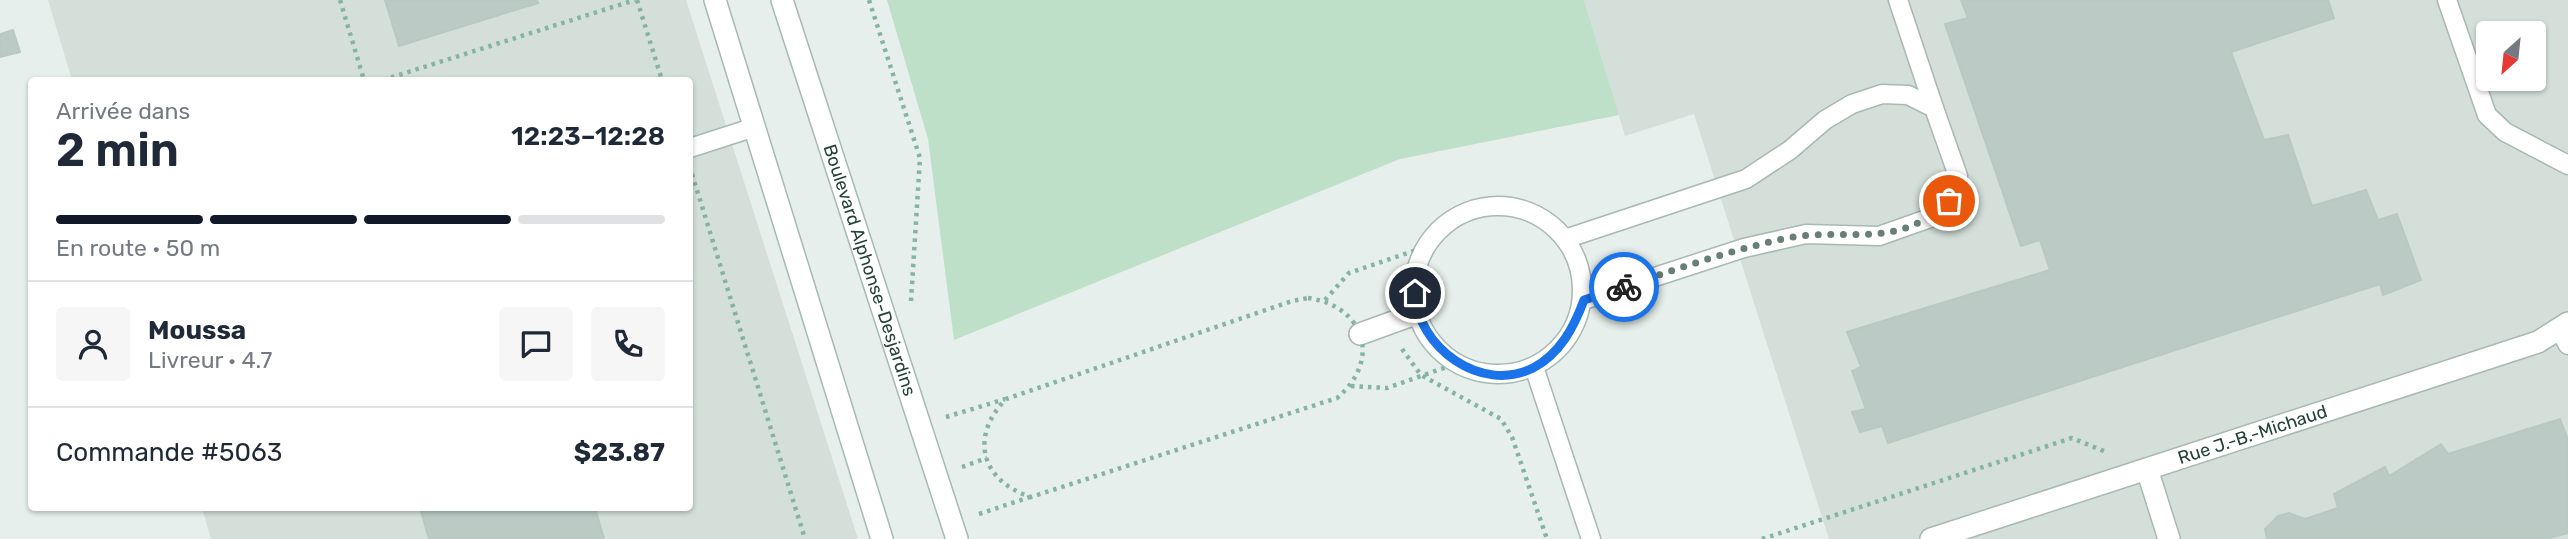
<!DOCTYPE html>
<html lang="fr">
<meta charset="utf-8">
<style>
body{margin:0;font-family:Rubik,sans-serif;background:#f6f6f7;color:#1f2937;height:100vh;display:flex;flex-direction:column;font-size:26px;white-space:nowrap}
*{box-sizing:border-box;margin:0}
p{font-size:23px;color:#747a83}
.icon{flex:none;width:38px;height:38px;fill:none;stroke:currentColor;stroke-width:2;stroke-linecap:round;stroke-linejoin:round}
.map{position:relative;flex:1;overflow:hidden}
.drawer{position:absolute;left:28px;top:77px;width:665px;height:434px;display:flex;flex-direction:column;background:#fff;border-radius:7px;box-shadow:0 2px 5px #0004}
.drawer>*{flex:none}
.needle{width:46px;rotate:207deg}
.tools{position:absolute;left:2476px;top:21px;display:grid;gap:14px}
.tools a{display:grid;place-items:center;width:70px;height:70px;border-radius:7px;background:#fff;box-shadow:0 2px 5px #0004;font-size:35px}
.pin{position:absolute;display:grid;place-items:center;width:60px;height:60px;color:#fff;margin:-30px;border:4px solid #fff;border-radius:50%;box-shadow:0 2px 7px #0007}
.courier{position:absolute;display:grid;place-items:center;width:70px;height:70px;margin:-35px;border:5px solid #1a73e8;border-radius:50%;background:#fff;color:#222;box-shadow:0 2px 9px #0007}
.summary em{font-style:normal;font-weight:600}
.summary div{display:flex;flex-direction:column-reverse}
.summary{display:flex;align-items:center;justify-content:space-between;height:119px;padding:0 28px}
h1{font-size:46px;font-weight:600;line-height:52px}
.bar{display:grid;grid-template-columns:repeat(4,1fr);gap:10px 7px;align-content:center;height:84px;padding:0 28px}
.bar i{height:9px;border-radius:5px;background:#e0e1e3}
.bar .selected{background:#111827}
.bar p{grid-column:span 4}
.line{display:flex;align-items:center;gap:18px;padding:0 28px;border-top:2px solid #e0e1e3}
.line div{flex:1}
.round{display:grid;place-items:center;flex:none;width:74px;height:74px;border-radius:7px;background:#f6f6f7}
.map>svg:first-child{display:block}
.built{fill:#d4dfda;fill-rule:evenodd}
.green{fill:#bfe0c8}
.building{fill:#bbcac4;stroke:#b8c9c2;stroke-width:2}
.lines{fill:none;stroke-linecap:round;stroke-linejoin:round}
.lane-casing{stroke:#a8b8b2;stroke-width:21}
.street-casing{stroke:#a8b8b2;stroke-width:24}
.secondary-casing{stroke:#a4bbb3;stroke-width:24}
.path{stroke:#86b3a5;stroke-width:4.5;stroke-dasharray:3.5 5;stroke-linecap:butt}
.lane{stroke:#fff;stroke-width:18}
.street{stroke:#fff;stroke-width:21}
.secondary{stroke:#fff;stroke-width:21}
.done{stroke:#687f78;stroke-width:7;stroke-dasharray:0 12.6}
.route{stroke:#1a73e8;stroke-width:9}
.labels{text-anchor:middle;stroke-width:5;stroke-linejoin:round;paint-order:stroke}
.street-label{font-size:18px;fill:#24423a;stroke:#f7fbf9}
</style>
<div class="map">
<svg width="2568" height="539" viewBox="0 0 2568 539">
<rect width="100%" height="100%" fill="#e6efeb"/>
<g class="built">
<polygon points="48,0 686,0 858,539 211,539 202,508 690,508 690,80 72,80"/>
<path d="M1584,0H2568V539H1829L1694,114L1625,136ZM2488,33H2534V79H2488Z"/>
</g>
<polygon class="green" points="887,0 1584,0 1619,115 1400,159 954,340 928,139"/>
<g class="building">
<polygon points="385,0 537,0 538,3 399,46"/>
<polygon points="1961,0 2328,0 2334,18 2231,52 2264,140 2288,135 2312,206 2366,190 2378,220 2397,214 2421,280 2383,295 2380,284 1888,443 1882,426 1860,432 1852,412 1866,409 1852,371 1861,367 1847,332 2050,270 2040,240 2021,246 1945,24 1968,18"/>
<polygon points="13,30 20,52 0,57 0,34"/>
<polygon points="2560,419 2568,440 2568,533 2546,539 2267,539 2265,529 2278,516 2289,513 2305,519 2338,508 2334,494 2385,467 2389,476 2441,444 2448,454"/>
<polygon points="420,508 595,508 604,539 429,539"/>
</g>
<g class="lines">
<defs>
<g id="lane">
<polyline points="1898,0 1934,108"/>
<polyline points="2447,0 2487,115 2505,132 2568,165"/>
<polyline points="690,148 755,127"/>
<circle cx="1498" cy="290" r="84"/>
<polyline points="1565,239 1746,179 1790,150 1825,120 1852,104 1882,94 1908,95 1934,108 1958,176 1949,200 1930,218 1879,236 1806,234 1744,248 1584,300"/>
<polyline points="2559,329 2568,345"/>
<polyline points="1534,367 1591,539"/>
</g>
<g id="street">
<polyline points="1360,334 1418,313"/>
<polyline points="2147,469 2169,539"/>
<path id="s1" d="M1931,539L2538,342L2568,323"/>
</g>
<g id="secondary">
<polyline points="715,0 882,539"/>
<path id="s2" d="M782,0L957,539"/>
</g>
</defs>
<use href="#lane" class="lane-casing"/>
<use href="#street" class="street-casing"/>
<use href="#secondary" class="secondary-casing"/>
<g class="path">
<polyline points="340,0 364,80"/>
<polyline points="637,0 662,80"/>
<polyline points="869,0 920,158 911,301"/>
<polyline points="383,80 635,0"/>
<polyline points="692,174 805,539"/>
<path d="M1308,298C1365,306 1382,360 1337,398L1031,497C981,481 969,437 1006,399L1292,301Z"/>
<polyline points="1325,300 1349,273 1425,247"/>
<polyline points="1402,349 1421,375 1501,419 1512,437 1547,539"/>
<polyline points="1351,386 1387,388 1458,363"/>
<polyline points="946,417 1005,399"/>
<polyline points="962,467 987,458"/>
<polyline points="979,514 1030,497"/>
<polyline points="1762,539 2072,438 2106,452"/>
</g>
<use href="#lane" class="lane"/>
<use href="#street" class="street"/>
<use href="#secondary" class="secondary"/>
</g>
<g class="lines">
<path class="done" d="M1624,287C1676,269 1728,251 1783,239C1847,225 1893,253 1949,201"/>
<path class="route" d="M1415,293C1417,347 1481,394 1533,368C1560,354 1574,327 1584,300L1624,287"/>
</g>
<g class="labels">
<g class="street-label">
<text dy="6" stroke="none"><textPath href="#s2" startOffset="284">Boulevard Alphonse-Desjardins</textPath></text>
<text dy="6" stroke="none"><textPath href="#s1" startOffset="338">Rue J.-B.-Michaud</textPath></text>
</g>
</g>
</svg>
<div class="tools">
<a><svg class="needle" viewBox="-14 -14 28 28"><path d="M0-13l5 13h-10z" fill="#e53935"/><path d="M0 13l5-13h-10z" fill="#747a83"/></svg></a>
</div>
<div class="pin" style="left:1949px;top:201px;background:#ea580c"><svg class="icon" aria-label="bag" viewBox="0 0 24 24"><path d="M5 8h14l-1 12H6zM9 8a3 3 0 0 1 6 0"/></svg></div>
<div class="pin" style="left:1415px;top:293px;background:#1f2937"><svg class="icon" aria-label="home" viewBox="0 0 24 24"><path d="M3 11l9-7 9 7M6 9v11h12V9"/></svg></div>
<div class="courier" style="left:1624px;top:287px"><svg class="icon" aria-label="bike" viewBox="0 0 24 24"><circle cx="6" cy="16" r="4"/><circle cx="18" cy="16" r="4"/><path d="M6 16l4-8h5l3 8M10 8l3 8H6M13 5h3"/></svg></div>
<section class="drawer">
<div class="summary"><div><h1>2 min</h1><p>Arrivée dans</p></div><em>12:23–12:28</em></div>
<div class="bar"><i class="selected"></i><i class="selected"></i><i class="selected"></i><i></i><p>En route · 50 m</p></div>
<div class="line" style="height:126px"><a class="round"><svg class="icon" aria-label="person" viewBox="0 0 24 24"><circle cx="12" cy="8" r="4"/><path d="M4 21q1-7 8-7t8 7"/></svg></a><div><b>Moussa</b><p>Livreur · 4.7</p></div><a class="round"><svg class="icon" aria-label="chat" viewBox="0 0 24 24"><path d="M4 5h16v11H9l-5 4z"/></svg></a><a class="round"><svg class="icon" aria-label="phone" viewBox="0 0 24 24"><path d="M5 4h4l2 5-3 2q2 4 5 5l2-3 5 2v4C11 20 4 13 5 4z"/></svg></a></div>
<div class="line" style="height:91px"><div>Commande #5063</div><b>$23.87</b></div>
</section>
</div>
